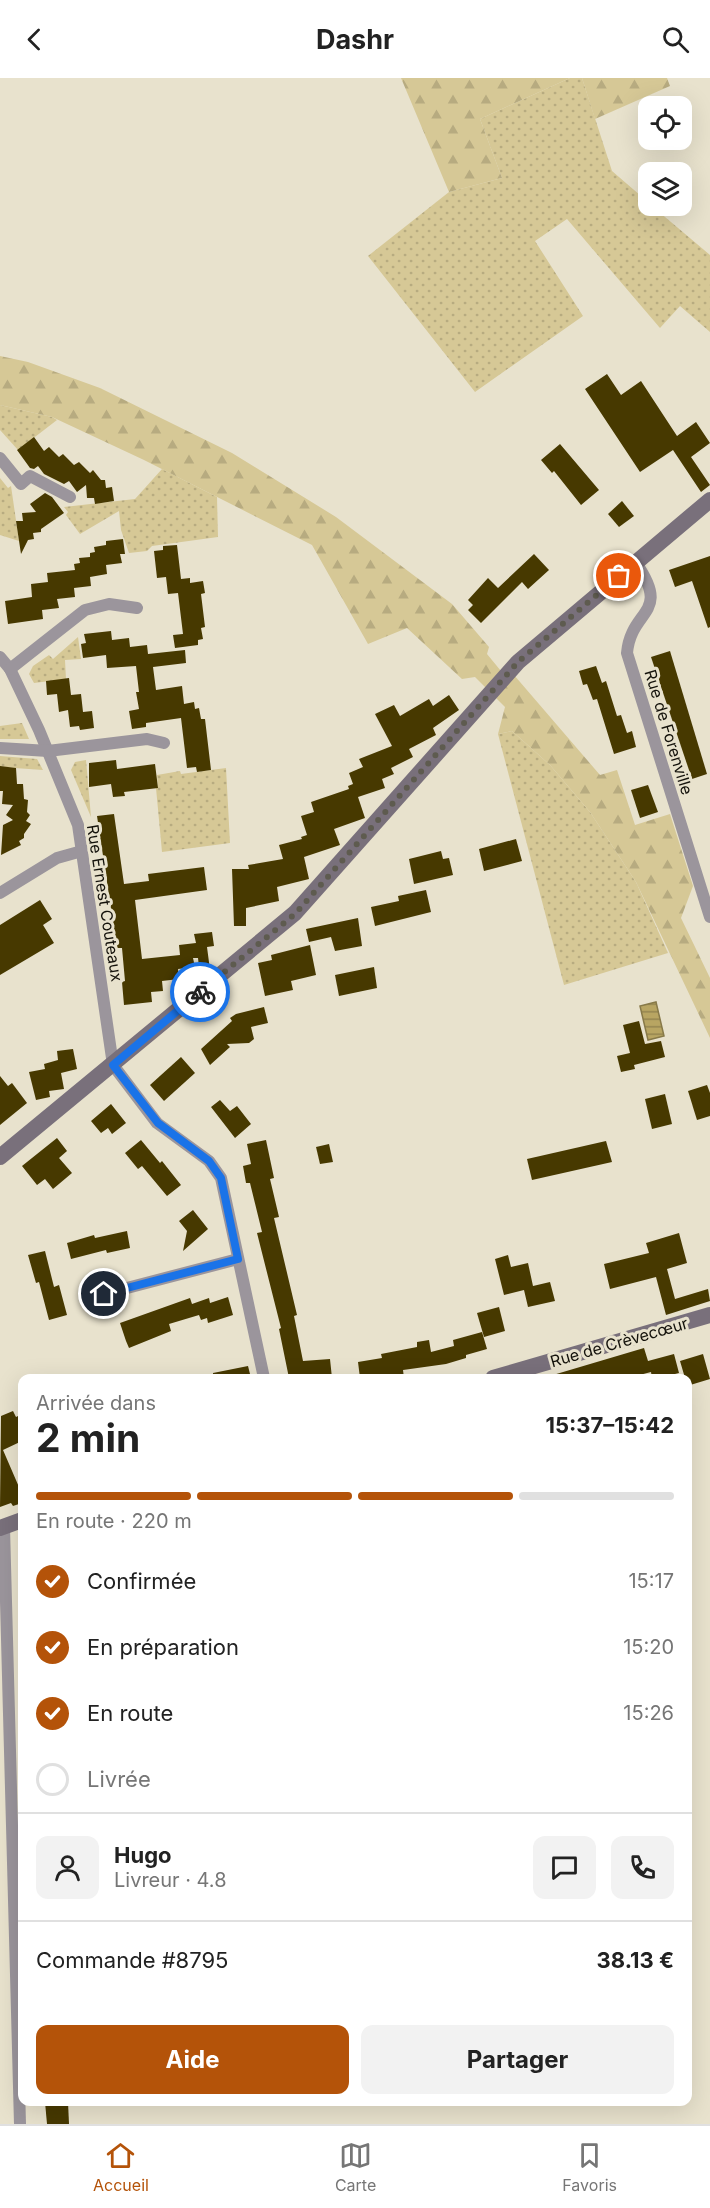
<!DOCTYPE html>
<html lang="fr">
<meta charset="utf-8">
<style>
body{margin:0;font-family:Inter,sans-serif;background:#f2f2f2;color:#222;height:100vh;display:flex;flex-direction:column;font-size:22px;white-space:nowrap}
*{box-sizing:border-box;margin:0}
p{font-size:20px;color:#767676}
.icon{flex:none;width:33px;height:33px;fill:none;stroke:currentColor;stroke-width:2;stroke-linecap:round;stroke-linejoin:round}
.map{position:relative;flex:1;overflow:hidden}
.sheet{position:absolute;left:18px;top:1296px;width:674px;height:732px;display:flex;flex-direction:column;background:#fff;border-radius:12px;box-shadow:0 6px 24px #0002}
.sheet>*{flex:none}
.tools{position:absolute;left:638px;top:18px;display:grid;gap:12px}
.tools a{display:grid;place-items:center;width:54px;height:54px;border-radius:12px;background:#fff;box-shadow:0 6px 24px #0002;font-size:30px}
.pin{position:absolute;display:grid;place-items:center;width:51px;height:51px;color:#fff;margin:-26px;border:3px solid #fff;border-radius:50%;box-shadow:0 2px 6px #0007}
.courier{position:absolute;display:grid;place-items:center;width:60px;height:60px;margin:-30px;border:4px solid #1a73e8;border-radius:50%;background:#fff;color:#222;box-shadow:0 2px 8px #0007}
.head em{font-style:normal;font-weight:700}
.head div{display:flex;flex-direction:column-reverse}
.head{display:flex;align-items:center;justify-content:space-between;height:102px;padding:0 18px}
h1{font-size:39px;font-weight:700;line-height:45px}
.bar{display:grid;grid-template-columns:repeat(4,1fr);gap:9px 6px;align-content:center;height:72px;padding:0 18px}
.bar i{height:8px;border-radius:4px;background:#e0e0e0}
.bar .current{background:#b45309}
.bar p{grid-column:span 4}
.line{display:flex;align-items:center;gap:15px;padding:0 18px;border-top:2px solid #e0e0e0}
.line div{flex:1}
.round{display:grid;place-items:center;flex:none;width:63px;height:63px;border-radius:12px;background:#f2f2f2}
ol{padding:0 18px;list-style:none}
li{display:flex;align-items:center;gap:18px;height:66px}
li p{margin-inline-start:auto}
li .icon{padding:6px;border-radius:50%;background:#b45309;color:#fff;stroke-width:4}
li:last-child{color:#767676}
li i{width:33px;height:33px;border:3px solid #e0e0e0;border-radius:50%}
.primary-button{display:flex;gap:12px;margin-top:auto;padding:12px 18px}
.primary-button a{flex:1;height:69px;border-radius:12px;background:#b45309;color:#fff;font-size:24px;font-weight:700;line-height:69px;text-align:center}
.primary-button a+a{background:#f2f2f2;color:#222}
header{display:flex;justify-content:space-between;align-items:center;height:78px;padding:0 18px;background:#fff;font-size:27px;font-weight:700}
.tabs{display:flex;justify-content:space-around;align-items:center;height:84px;border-top:2px solid #e0e0e0;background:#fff;font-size:16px;color:#767676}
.tabs a{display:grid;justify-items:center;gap:3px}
.tabs .current{color:#b45309}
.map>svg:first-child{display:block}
.grass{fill:url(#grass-dots)}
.forest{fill:url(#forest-firs)}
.water{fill:url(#water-rules);stroke:#877948;stroke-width:1.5}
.building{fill:#473900}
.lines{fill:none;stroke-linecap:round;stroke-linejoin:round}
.street{stroke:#9b959c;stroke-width:12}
.secondary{stroke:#79707b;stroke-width:16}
.done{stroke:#5e5b4f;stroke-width:6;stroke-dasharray:0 10.8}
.route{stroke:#1a73e8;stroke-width:8}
.labels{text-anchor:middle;stroke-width:6;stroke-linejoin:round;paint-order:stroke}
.street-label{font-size:16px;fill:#14120b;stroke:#e8e2cd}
</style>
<header><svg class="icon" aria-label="back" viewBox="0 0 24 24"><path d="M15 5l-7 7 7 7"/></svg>Dashr<svg class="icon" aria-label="search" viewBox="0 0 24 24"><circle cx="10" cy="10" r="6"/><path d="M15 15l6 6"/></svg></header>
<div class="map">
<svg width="710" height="2046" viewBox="0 0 710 2046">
<defs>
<pattern id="grass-dots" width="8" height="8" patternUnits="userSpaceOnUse" patternTransform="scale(1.5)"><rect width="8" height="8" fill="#d6c896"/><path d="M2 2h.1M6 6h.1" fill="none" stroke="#b7ab80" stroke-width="1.8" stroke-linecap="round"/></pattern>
<pattern id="forest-firs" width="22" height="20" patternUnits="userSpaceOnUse" patternTransform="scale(1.5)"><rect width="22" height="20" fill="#d6c896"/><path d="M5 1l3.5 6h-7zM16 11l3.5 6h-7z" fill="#b7ab80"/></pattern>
<pattern id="water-rules" width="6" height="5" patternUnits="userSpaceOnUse" patternTransform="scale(1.5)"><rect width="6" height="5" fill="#b8a562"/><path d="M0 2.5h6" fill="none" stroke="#94854f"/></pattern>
</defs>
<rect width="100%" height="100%" fill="#e8e2cd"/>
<g class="grass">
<polygon points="570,0 582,0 612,93 648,124 648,128 652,128 710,177 710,254 680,228 660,250 567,141 535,163 583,238 475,314 368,178 449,114 502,100 480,41"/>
<polygon points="0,327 52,339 57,342 18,372 0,352"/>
<polygon points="162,391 217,419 218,459 152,468 147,473 129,475 121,452 119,433 80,456 66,437 68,434 64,429 135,421"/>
<polygon points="0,400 8,410 11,408 19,463 0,457"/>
<polygon points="78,559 81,581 65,582 66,601 34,605 29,596 33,588 49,577 53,581"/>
<polygon points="22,645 29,661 0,661 0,648"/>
<polygon points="512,653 550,687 590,734 636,804 668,875 564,907 498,656"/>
<polygon points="0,678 37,681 43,692 0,689"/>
<polygon points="86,682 91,739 71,692 75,684"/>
<polygon points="226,690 230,765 162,774 156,710 158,709 157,697 180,693 181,696"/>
</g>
<g class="forest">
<polygon points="401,0 570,0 480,41 502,100 449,114"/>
<polygon points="582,0 667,0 670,8 595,41"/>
<polygon points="0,278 28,284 100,310 232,375 336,439 452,526 489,569 487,576 510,604 514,597 600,697 617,692 635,747 670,736 693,808 681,840 710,900 710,960 636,804 590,734 550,687 512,653 498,656 505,629 475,599 462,601 407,550 368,566 312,467 144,382 52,339 0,327"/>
</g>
<polygon class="water" points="656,924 664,958 648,962 640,928"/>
<g class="building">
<polygon points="607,296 621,317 641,303 677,358 696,344 710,365 691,379 710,407 701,414 673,372 640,394 585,311"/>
<polygon points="34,359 44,373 49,369 59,379 63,376 74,387 79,384 90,395 93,392 101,402 105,402 106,410 112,409 114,423 95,426 94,420 87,420 86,407 77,414 69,403 64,406 44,396 38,388 34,391 30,390 17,372"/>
<polygon points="560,366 599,412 581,427 554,393 552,395 541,382"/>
<polygon points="45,415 52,419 64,435 41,451 41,454 33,455 34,461 28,462 21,476 16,443 23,443 22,435 36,434 30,426"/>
<polygon points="622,423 634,438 619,449 608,436"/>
<polygon points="123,461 125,476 120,476 122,485 106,487 107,496 90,499 91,508 74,510 75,519 57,521 59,530 42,532 43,541 8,546 5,523 32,519 31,506 48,504 47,495 75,492 74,486 80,485 79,480 90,479 90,475 95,474 94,469 106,467 106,463"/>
<polygon points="177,467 181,501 190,500 190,505 203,503 205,515 201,516 205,549 201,550 203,561 198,562 198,567 175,570 173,557 183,556 178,515 168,516 166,499 157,500 154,473 163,472 163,468"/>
<polygon points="534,476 549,492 528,511 522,504 481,545 468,532 473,527 468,522 488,500 498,510"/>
<polygon points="710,478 710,549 708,550 692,503 675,509 669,492"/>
<polygon points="111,553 112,562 129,560 130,569 147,567 148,576 185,572 186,585 153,589 156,612 182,608 184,626 194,624 195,631 199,630 201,641 205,641 211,692 197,694 196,689 187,690 181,640 146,645 146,649 132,651 129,633 139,631 136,614 139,614 136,588 107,590 106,577 83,580 81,566 86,565 84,556"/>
<polygon points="670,573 707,696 692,701 651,579"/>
<polygon points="596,588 602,605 606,603 617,638 621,637 627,655 632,653 636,669 614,676 597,621 593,622 587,606 583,607 579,593"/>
<polygon points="69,600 71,617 81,616 83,634 92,633 94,650 80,652 79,648 70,649 68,632 59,634 57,616 47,617 46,603"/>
<polygon points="449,617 459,632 433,650 436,657 409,671 413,679 391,690 394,696 382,701 385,710 358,719 365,740 334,751 340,767 304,779 309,801 277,809 279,823 246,830 246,848 234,848 232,791 249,791 248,787 283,781 279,767 302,761 301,759 307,757 301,738 314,734 311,724 349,711 348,708 353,706 349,695 363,689 359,681 392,668 375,636 394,627 400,638 429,621 433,628"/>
<polygon points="116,682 117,691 155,686 158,710 124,714 125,718 113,719 111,706 89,709 89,685"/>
<polygon points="0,688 16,690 17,706 23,706 24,721 28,722 27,734 30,737 26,743 31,746 24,756 24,760 19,763 21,767 1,777 3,747 13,742 6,737 13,727 2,726 3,713 0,713"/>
<polygon points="648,707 658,734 640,740 631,712"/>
<polygon points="114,736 124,806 149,803 148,796 204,789 207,812 135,822 142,881 180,877 179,867 196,865 194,856 212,854 214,868 207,869 210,892 200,898 198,880 193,880 195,889 178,891 179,901 162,903 163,913 151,914 152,924 124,927 122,904 125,903 122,870 117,870 97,738"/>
<polygon points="516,761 522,783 484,793 479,771"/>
<polygon points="441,773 443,781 449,780 453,797 414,806 409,781"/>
<polygon points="426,812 431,834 375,848 371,829 399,823 398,818"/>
<polygon points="40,822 52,841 43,847 54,865 0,897 0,847"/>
<polygon points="358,840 362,868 335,873 331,859 309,864 306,851"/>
<polygon points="310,867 316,897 291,903 293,912 265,918 258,885 272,882 271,877"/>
<polygon points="374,889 377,910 339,918 335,897"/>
<polygon points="264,929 268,945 251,949 254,961 249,965 227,966 230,969 210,987 201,971 232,943 230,940 236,936"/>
<polygon points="639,943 645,966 661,963 665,979 634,987 635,991 621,994 617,978 630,975 623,947"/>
<polygon points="73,971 77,991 61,995 64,1011 49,1013 50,1019 36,1022 29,994 45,991 44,986 58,982 57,973"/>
<polygon points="181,979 195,995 164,1023 150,1007"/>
<polygon points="0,998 8,1008 12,1005 27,1025 0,1047"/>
<polygon points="707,1007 710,1015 710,1038 697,1042 688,1013"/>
<polygon points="665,1016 672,1046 652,1051 645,1021"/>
<polygon points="220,1022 230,1033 237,1028 251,1046 235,1060 211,1029"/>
<polygon points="111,1026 126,1045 112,1056 108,1050 101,1055 91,1043"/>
<polygon points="57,1060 67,1073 59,1080 72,1095 53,1111 45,1101 37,1107 22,1088"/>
<polygon points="141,1062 160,1085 162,1083 181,1107 167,1118 142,1088 138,1091 125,1075"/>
<polygon points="266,1062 274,1100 270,1101 279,1139 274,1140 297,1237 294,1238 303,1283 330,1281 332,1300 289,1300 279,1251 281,1250 257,1155 262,1154 250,1105 246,1105 243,1088 251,1086 247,1066"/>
<polygon points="606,1063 612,1084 532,1102 527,1081"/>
<polygon points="329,1066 333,1084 320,1086 316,1069"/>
<polygon points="193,1132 208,1151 183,1173 187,1153 179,1143"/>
<polygon points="127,1153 130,1170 107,1175 106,1172 71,1181 67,1165 94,1157 95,1160"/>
<polygon points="679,1155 687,1185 667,1191 675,1221 708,1211 710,1223 666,1237 656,1199 610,1211 604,1186 649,1175 646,1165"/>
<polygon points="45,1173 54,1209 59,1207 67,1237 49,1242 39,1204 36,1205 28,1177"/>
<polygon points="508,1177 511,1189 528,1185 533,1208 550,1204 555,1223 528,1229 524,1212 504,1217 495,1181"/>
<polygon points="228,1219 233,1237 208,1245 207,1240 201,1242 199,1237 169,1246 171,1253 129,1270 126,1263 120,1245 190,1220 192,1226 209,1220 210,1225"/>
<polygon points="499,1229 505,1253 484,1259 477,1235"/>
<polygon points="482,1254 487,1271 466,1277 466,1280 446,1286 403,1292 404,1300 360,1300 358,1284 382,1280 381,1276 417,1269 417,1264 429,1262 431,1274 454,1268 453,1262"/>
<polygon points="644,1270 648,1283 674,1276 679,1295 659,1300 652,1300 651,1294 628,1300 554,1300 553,1297"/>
<polygon points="703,1276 710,1301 687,1308 687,1300 685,1300 680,1283"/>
<polygon points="248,1288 251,1300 213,1300 213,1295"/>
<polygon points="13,1333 16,1339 22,1336 22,1363 3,1372 22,1416 22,1425 13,1428 11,1425 0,1429 1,1338"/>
<polygon points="45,2024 68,2024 69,2046 47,2046"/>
</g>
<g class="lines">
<g class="street">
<polyline points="0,380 21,406 30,398 70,419"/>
<path d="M636,485C672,537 631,530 627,575L710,839"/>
<polyline points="0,579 10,591 39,652 78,747 113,987 157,1045 209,1083 221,1100 264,1300"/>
<polyline points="10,591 85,532 109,526 137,530"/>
<polyline points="0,670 48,673 147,661 164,665"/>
<polyline points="0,815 57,780 82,773"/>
<polyline points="104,1216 238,1181"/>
<polyline points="4,1449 20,2046"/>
</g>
<g class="secondary">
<polyline points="0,1079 295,835 518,584 710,422"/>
<polyline points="493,1300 710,1237"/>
<polyline points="0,1450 22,1442"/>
</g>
</g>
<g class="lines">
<polyline class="done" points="200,914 295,836 518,584 619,498"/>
<polyline class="route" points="104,1216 238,1181 221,1100 209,1083 158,1045 113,987 200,914"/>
</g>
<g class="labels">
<g class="street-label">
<text transform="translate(669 654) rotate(73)" y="6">Rue de Forenville</text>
<text transform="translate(105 825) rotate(81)" y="6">Rue Ernest Couteaux</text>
<text transform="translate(619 1264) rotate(-16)" y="6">Rue de Crèvecœur</text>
</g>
</g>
</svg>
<div class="tools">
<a><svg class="icon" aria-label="locate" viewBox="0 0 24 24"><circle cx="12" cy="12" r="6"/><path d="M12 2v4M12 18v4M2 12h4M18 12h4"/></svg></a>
<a><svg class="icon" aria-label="layers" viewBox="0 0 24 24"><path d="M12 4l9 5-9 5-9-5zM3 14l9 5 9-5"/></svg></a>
</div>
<div class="pin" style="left:619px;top:498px;background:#ea580c"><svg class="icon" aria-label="bag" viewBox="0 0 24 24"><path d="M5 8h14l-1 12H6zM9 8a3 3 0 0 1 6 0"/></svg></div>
<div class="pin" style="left:104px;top:1216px;background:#1f2937"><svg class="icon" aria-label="home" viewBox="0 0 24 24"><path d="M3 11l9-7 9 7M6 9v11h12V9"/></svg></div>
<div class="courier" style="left:200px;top:914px"><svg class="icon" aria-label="bike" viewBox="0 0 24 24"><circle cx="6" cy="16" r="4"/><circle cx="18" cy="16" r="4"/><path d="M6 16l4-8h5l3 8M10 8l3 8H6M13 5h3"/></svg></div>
<section class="sheet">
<div class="head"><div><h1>2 min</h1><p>Arrivée dans</p></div><em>15:37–15:42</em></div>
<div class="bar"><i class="current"></i><i class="current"></i><i class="current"></i><i></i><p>En route · 220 m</p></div>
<ol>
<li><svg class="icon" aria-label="check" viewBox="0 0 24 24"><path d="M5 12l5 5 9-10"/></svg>Confirmée<p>15:17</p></li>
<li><svg class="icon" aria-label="check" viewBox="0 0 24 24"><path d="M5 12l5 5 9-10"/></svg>En préparation<p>15:20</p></li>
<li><svg class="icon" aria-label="check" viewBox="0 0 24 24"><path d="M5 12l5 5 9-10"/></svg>En route<p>15:26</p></li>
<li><i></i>Livrée</li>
</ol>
<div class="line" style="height:108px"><a class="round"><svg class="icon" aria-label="person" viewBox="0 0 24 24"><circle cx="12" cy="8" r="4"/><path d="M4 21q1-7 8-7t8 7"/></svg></a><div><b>Hugo</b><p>Livreur · 4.8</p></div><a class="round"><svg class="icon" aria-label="chat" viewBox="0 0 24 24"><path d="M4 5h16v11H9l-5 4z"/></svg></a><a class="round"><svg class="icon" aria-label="phone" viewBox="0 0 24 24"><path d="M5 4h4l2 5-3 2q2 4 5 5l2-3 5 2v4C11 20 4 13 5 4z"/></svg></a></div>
<div class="line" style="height:78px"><div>Commande #8795</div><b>38.13 €</b></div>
<div class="primary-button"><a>Aide</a><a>Partager</a></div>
</section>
</div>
<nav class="tabs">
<a class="current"><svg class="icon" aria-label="home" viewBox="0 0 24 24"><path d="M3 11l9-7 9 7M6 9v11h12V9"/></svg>Accueil</a>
<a><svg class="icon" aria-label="map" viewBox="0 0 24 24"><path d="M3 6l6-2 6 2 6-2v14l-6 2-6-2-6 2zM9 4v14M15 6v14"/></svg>Carte</a>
<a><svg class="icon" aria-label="saved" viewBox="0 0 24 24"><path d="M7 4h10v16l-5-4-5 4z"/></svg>Favoris</a>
</nav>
